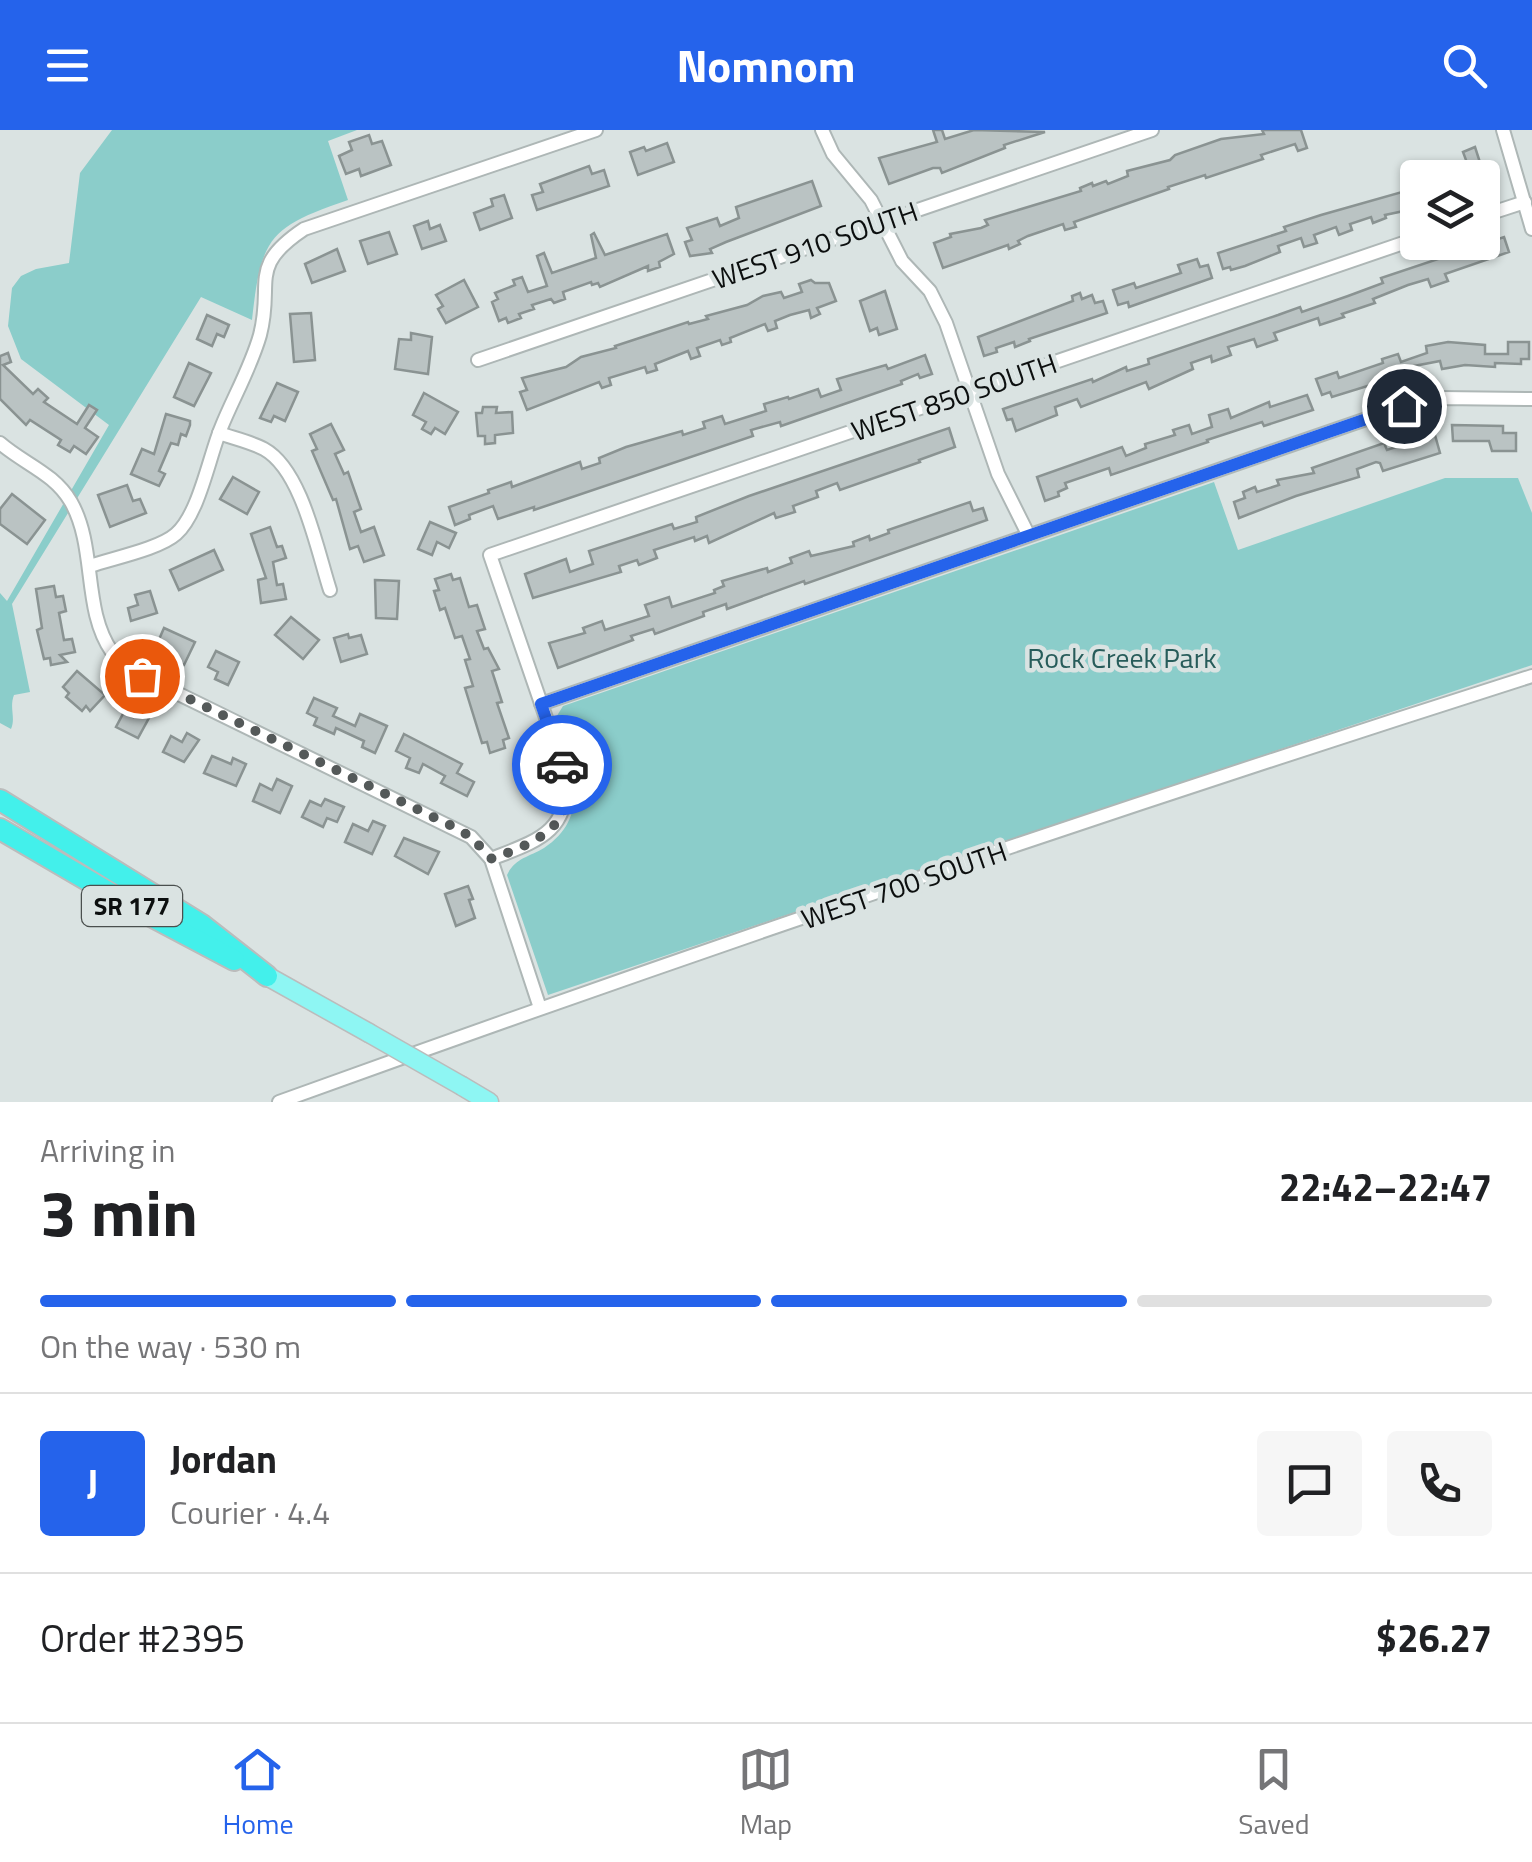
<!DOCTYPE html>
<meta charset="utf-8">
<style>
body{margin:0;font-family:"Titillium Web",sans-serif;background:#f6f6f6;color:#202124;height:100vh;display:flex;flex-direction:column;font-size:38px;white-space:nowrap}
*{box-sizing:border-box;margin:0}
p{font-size:32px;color:#757577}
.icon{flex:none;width:55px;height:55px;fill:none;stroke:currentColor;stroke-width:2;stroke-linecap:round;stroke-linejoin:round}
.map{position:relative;height:972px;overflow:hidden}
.side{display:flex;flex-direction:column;background:#fff;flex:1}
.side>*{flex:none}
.fabs{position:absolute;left:1400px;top:30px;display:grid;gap:20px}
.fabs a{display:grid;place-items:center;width:100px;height:100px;border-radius:10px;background:#fff;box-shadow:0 2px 8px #0004;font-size:50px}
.pin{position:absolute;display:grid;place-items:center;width:85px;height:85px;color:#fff;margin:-42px;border:5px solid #fff;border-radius:50%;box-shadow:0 2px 10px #0007}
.courier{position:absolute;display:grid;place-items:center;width:100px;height:100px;margin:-50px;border:8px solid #2563eb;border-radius:50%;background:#fff;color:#222;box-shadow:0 2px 12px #0007}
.headline em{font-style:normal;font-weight:700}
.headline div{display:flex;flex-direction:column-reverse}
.headline{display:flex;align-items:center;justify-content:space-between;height:170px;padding:0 40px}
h1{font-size:65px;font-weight:700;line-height:75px}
.bar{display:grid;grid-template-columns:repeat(4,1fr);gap:15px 10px;align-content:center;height:120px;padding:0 40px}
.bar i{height:12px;border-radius:8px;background:#e0e0e0}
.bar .active{background:#2563eb}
.bar p{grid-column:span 4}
.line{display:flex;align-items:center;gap:25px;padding:0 40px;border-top:2px solid #e0e0e0}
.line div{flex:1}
.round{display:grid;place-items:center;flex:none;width:105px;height:105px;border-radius:10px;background:#f6f6f6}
header{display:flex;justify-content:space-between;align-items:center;height:130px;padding:0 40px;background:#2563eb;color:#fff;font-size:45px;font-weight:700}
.dock{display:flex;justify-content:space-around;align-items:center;height:140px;border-top:2px solid #e0e0e0;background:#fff;font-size:28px;color:#757577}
.dock a{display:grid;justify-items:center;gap:5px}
.dock .active{color:#2563eb}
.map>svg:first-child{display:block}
.green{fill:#8bcdca}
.building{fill:#bac3c3;stroke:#8a9392;stroke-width:2.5}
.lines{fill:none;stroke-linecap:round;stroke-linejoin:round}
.minor-casing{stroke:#aeb7b6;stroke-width:16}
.major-casing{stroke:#bbbcbc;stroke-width:21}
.highway-casing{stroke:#bbbcbc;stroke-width:24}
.minor{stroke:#fff;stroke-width:12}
.major{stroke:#8ef6f3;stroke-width:18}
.highway{stroke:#43f0eb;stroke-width:20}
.major-bridge-casing{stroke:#bbbcbc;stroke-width:21;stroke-linecap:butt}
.major-bridge{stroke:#8ef6f3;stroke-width:18}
.done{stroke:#545959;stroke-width:10;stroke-dasharray:0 18}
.route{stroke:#2563eb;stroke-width:12}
.labels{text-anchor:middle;stroke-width:9;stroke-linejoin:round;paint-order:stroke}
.shield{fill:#dae3e2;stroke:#4a4f4e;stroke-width:2.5}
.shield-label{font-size:25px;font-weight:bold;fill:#0c0f0f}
.street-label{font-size:28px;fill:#0c0f0f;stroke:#dae3e2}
.park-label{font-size:28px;fill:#275c5a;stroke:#dae3e2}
</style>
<header><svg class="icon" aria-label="menu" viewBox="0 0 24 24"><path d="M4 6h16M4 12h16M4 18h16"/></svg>Nomnom<svg class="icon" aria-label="search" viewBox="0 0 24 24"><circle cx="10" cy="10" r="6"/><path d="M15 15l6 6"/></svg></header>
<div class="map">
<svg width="1532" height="972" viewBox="0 0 1532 972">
<rect width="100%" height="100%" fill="#dae3e2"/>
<g class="green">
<path d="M112,0H357L328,11L348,70C270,97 261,106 252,190L201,167L12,474L30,562L14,565C9,578 16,587 11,599L0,593V463L7,471L109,295L21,229L8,196L12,158L21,146L36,139L69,133L80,43Z"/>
<path d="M1445,348H1518L1532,383V535L548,865L507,745C515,728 529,727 544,718C594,685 571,634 555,589L563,576L1214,352L1238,420Z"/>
</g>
<g class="building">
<polygon points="933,0 942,0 945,9 974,0 1045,2 1004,15 1005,18 942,43 940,38 933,38 889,54 879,28 937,12"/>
<polygon points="1262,0 1301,0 1307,18 1298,21 1295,14 1261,25 1263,29 1206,48 1205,45 1168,57 1169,59 1074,92 1076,97 1065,100 1063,94 1028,106 1018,111 1020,114 1009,119 1008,115 943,138 934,113 951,107 950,104 981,98 988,95 985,90 1081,61 1080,58 1092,53 1093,56 1106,51 1108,54 1128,46 1127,41 1170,30 1175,25 1221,9 1264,4"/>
<polygon points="369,5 372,14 382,11 391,35 361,46 359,39 346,44 339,26 352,20 349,12"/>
<polygon points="667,13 674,32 638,45 630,22 644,17 646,21"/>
<polygon points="1475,17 1485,48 1447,48 1469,38 1463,22"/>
<polygon points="589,36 592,44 604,40 609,56 537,80 532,65 543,62 540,54"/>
<polygon points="812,51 821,76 726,112 710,119 712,123 690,126 685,112 692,110 687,98 717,88 720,96 739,88 736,77"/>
<polygon points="1416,58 1418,78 1385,85 1386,88 1373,93 1371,87 1350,94 1352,100 1339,105 1336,97 1314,105 1317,113 1304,117 1301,108 1278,116 1280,122 1245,136 1231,140 1230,137 1223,139 1218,123 1286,101 1284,97 1321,85"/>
<polygon points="504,65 512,88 480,100 474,83 493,76 491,69"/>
<polygon points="428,91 430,99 440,95 446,111 422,119 414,96"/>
<polygon points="389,102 397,124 368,134 360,111"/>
<polygon points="594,103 605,125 667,104 674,124 659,132 660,137 648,141 648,136 600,157 598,153 592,155 591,152 563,162 565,169 554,173 551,169 532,175 534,179 519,184 521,188 508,193 506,188 499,191 492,172 498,169 495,163 515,155 513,150 522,147 528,162 547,156 537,126 544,123 552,143 596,128 591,105"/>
<polygon points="1504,107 1509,122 1445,144 1448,151 1431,157 1428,149 1408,155 1373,169 1375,173 1342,184 1344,187 1320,195 1318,188 1274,203 1277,210 1257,217 1254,209 1228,217 1231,225 1212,232 1211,226 1191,233 1193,239 1149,259 1146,252 1081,277 1077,269 1055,277 1057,285 1016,301 1012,289 1007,290 1003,279 1092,249 1093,252 1126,237 1127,241 1149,234 1148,229 1278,185 1300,177 1302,182 1348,166 1383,153 1381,148"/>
<polygon points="337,119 345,141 312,153 305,134"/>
<polygon points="1197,129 1200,137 1208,135 1212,148 1129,177 1128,172 1118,175 1113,160 1134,153 1136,158 1181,143 1178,135"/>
<polygon points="464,150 478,177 446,193 438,179 443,176 436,165"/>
<polygon points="811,150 815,153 829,153 836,171 817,178 820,184 811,188 809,180 790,185 775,191 777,198 768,201 765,194 730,208 731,212 722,215 720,210 697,218 700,226 691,229 688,221 655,234 657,240 647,243 645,237 609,248 611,255 602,258 599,252 527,280 520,262 527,260 522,248 566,237 581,227 616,218 615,216 688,192 689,194 708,189 706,186 747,175 763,166 781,162 784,168 802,162 799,154"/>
<polygon points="885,161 897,199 879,205 877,198 870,201 860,171"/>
<polygon points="1080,163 1082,169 1092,165 1095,173 1103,171 1107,183 1029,209 1030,211 1015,217 1014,212 996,218 997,222 984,226 978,207 1073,171 1072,166"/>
<polygon points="311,183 315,230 294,232 290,184"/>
<polygon points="207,185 229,195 224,207 217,204 212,216 197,209"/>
<polygon points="411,203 432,207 428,244 395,239 399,209 411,210"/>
<polygon points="1448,212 1485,215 1485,224 1508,224 1508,212 1529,212 1529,229 1521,229 1521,234 1495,233 1495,237 1465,235 1442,239 1440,231 1414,236 1416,241 1332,267 1330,262 1322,265 1316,249 1337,242 1339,248 1383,233 1382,229 1398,224 1401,232 1427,223 1426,216"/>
<polygon points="8,223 11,232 3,235 33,264 38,259 48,268 44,272 77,294 89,275 97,280 85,298 98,307 86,324 74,316 70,322 58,315 61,310 30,290 26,295 0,269 0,226"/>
<polygon points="925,225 932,244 920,248 918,244 901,251 902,254 781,296 780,292 751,300 753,306 534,380 534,377 498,389 493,376 469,385 470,389 455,395 449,377 489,363 488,360 511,352 512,357 580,332 582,339 600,333 599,328 626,317 682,301 683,305 705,298 703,292 722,286 725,294 766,281 764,274 788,267 789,269 818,259 821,267 841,260 837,249 886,235 888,239"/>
<polygon points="189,233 211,243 194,276 174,267"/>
<polygon points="277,253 298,262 285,291 274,286 271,292 260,288"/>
<polygon points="424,263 458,282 445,304 435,298 431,304 422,299 426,292 413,285"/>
<polygon points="1307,265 1313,280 1264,296 1262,292 1207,310 1208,312 1111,345 1109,338 1065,353 1067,358 1058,362 1059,366 1045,371 1037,347 1122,317 1126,326 1146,318 1145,314 1175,305 1173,300 1189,295 1192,304 1212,297 1209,285 1228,279 1231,288 1269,272 1270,277"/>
<polygon points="483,277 497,277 496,283 512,282 513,303 495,305 495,313 485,314 485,306 478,306 476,283 482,283"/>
<polygon points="166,284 190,291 190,295 186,306 181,304 178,315 171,313 159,341 165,344 159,356 131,344 142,319 154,324"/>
<polygon points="331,294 344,320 335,324 344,344 348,342 361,379 354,382 361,402 374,397 384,425 364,432 358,416 350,419 336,369 333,370 312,321 317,319 310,304"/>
<polygon points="1452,295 1503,296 1503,303 1516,303 1516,321 1492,321 1489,311 1453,311"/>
<polygon points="949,298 955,317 919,330 920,332 840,360 837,353 816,361 818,367 793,376 795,382 776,388 774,383 709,413 707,406 695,411 694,407 654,420 657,428 639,435 637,430 619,436 621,442 533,468 525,444 566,429 570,442 593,434 589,421 672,394 674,399 697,392 696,387 749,366"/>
<polygon points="1433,298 1440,323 1383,341 1380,333 1376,332 1357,339 1359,347 1296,366 1239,388 1234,372 1245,368 1243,362 1255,357 1257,362 1279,355 1277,350 1314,343 1312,338 1384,313 1387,320 1411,312 1420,306 1418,302"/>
<polygon points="233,347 259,362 247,384 220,369"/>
<polygon points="127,355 133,371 140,369 146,383 110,397 98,365"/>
<polygon points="12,364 45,390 27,414 0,394 0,379"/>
<polygon points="970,372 973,381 983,378 987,390 805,454 804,451 727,479 726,474 703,482 704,486 655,504 653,499 631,506 633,510 558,538 549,513 585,503 583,498 602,491 605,500 649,486 645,475 669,467 672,477 715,463 714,460 724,456 722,451 767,438 768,442 792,433 790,428 809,421 811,426 854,416 853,412 869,406 870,410 889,403 888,400"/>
<polygon points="430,392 456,403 449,418 437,412 432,425 418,419"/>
<polygon points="270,397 277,417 282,416 286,428 273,432 277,455 283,454 286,469 261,473 258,450 266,448 251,404"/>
<polygon points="214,420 223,440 179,460 170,440"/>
<polygon points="451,444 453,450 460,448 469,477 477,475 485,499 477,501 484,519 488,518 499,539 492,541 502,572 497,573 509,608 503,610 505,618 490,623 487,612 482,613 465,558 473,556 465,530 470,529 462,506 455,508 445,478 440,480 434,461 439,460 435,449"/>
<polygon points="375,450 399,451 397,489 376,488"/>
<polygon points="54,456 56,467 63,466 66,481 59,483 64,510 72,509 75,522 60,525 67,532 51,535 50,528 44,529 37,500 42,498 36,459"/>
<polygon points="150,461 157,483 131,491 128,478 138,475 135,465"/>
<polygon points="291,487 319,510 303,529 275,505"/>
<polygon points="164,498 195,512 184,535 172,530 175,522 157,514"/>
<polygon points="348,504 349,508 361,505 367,524 341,532 334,508"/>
<polygon points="216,521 239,532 228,555 215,549 218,542 208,537"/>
<polygon points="77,541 105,565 90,581 86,576 82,581 66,567 69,563 63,557"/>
<polygon points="314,568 337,578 333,586 355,596 360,584 387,596 375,623 362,617 364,611 336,598 334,604 314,595 317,588 307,583"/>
<polygon points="136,580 150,586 138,608 116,597 124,582 133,587"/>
<polygon points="187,603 199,610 184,632 163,622 171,606 182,612"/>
<polygon points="404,604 462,634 457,643 474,652 467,666 441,653 445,646 423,634 419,643 406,638 410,628 396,621"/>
<polygon points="212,626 231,634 233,628 246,634 236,656 204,643"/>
<polygon points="277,649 292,656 280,683 253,671 260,654 272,660"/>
<polygon points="325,669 344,677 337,692 327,688 323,697 302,687 310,671 321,676"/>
<polygon points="373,691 385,696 372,724 345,712 353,694 368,701"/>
<polygon points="404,708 439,722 428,744 395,726"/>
<polygon points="468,756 473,769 469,770 475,788 456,796 445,764"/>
</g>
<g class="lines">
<defs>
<g id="minor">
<polyline points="822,0 833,24 871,70 902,131 930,161 946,193 998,344 1028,404"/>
<polyline points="1503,0 1532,99"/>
<polyline points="1482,86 1525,72"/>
<polyline points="478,230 1152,0"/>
<path d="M219,303C233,308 251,312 264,319C302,340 317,420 330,460"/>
<path d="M0,313C24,334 54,343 71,372C97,418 82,479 112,522C119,532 132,539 142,546L471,707L491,729L540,878"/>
<path d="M90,436C113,428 159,419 176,404C199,384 209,327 221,298C233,268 251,237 260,205C274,152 247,137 304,99L596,0"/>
<polyline points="541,574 1404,276 1441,268 1532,269"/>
<path d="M491,729C536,711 570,703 566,646L490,425L1418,108"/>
<path d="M279,972C694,822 1112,680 1532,546"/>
</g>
<g id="major">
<polyline points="267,846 369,903"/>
<polyline points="462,956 489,972"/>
</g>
<g id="highway">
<polyline points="0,670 202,795 267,846"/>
<polyline points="0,699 130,775 234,830"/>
</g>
</defs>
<use href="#minor" class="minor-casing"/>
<use href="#major" class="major-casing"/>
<use href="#highway" class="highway-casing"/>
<use href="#minor" class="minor"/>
<use href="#major" class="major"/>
<use href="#highway" class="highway"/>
<defs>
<polyline id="major-bridge" points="369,903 462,956"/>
</defs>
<use href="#major-bridge" class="major-bridge-casing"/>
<use href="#major-bridge" class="major-bridge"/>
</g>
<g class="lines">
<path class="done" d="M142,546L456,698L471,707L492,729C538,711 582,695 562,635"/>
<polyline class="route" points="562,635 541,574 1404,276"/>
</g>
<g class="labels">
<rect class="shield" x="82" y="756" width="100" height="40" rx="8"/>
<g class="shield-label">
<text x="132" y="785">SR 177</text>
</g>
<g class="street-label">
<text transform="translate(815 115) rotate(-19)" y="10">WEST 910 SOUTH</text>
<text transform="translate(954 267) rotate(-19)" y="10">WEST 850 SOUTH</text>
<text transform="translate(904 755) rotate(-19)" y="10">WEST 700 SOUTH</text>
</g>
<g class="park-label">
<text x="1122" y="538">Rock Creek Park</text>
</g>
</g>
</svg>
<div class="fabs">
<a><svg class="icon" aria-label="layers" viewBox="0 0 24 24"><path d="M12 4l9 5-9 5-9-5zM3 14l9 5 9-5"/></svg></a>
</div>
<div class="pin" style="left:142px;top:546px;background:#ea580c"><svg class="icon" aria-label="bag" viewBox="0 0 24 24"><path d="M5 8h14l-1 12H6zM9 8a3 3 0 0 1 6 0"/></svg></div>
<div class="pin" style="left:1404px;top:276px;background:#1f2937"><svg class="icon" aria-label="home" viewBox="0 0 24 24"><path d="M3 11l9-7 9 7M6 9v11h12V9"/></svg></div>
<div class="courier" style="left:562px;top:635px"><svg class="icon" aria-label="car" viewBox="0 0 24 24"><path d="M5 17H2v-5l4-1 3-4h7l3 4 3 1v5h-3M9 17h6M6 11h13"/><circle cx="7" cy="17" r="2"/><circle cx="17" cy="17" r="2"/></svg></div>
</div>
<section class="side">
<div class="headline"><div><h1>3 min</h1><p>Arriving in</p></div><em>22:42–22:47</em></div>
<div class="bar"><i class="active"></i><i class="active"></i><i class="active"></i><i></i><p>On the way · 530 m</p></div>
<div class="line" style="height:180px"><b class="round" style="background:#2563eb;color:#fff">J</b><div><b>Jordan</b><p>Courier · 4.4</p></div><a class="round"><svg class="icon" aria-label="chat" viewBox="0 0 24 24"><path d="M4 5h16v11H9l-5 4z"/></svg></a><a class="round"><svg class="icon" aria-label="phone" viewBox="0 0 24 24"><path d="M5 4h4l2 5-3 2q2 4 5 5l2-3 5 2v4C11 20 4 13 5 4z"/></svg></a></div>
<div class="line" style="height:130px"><div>Order #2395</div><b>$26.27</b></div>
</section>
<nav class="dock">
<a class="active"><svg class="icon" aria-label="home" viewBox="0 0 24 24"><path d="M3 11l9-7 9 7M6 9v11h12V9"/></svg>Home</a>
<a><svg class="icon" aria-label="map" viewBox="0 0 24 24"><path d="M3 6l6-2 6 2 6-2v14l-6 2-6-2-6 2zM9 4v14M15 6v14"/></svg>Map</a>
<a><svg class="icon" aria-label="saved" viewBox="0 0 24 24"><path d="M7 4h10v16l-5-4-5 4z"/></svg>Saved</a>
</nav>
